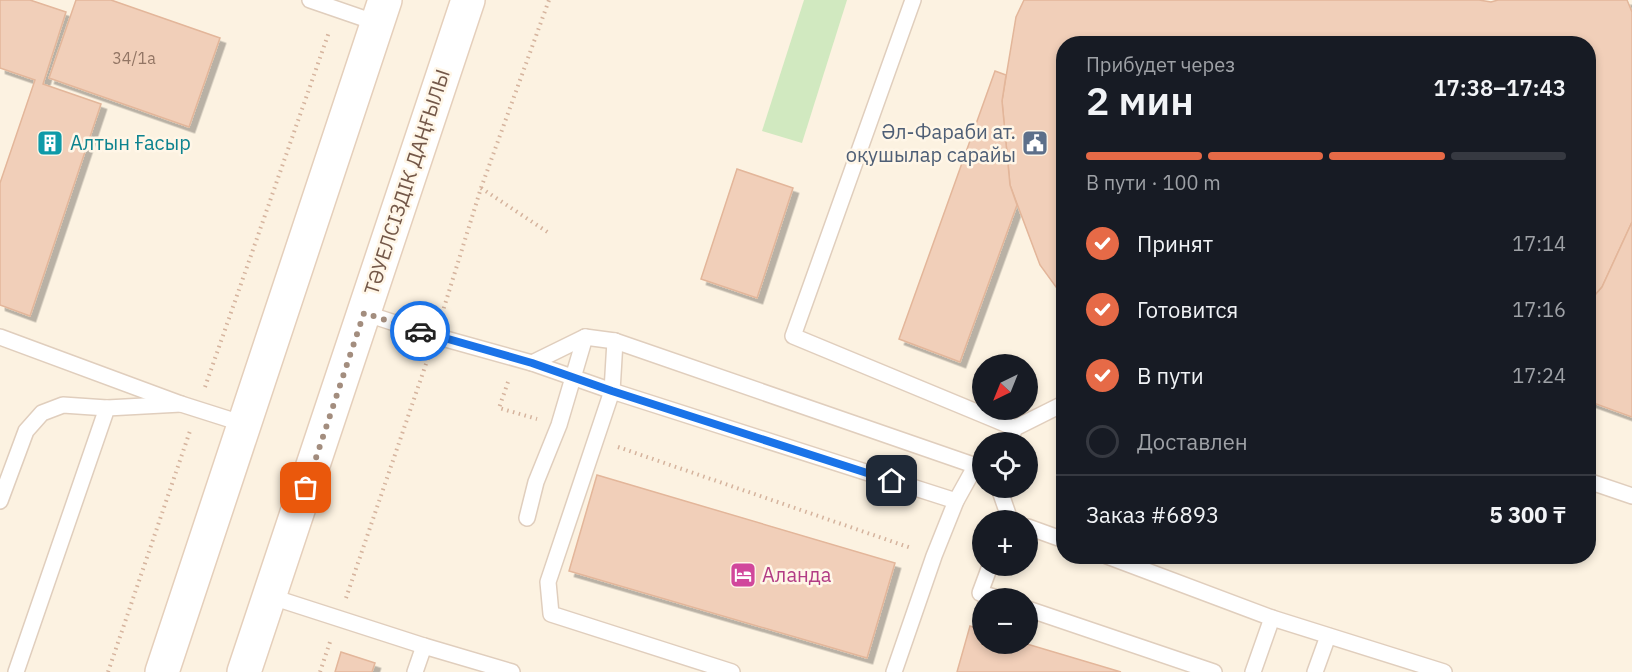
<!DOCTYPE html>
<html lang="ru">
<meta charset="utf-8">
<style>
body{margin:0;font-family:"IBM Plex Sans",sans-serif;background:#242831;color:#f1f3f6;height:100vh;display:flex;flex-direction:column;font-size:22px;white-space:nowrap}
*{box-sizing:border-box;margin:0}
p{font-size:20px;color:#9ea1a6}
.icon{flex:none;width:33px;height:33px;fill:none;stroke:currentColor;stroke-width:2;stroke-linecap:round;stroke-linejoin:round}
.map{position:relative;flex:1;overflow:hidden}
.sheet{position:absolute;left:1056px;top:36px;width:540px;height:528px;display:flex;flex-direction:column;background:#171b24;border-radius:24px;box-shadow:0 3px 9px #0003}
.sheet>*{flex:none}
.needle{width:39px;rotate:223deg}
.buttons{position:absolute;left:972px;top:354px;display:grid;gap:12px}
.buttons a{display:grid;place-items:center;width:66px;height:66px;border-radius:50%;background:#171b24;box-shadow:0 3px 9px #0003;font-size:30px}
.pin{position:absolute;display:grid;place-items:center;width:51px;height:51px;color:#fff;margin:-26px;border-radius:12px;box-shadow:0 3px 9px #0006}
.courier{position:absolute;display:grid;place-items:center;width:60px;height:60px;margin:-30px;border:4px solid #1a73e8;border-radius:50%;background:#fff;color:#222;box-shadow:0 2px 8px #0007}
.head em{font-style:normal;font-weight:600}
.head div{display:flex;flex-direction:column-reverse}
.head{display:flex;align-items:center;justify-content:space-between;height:102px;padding:0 30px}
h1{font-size:39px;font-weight:600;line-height:45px}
.bar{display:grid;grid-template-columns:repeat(4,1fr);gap:9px 6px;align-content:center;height:72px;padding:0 30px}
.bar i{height:8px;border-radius:4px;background:#363941}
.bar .on{background:#e66a47}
.bar p{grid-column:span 4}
.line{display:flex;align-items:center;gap:15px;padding:0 30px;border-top:2px solid #363941}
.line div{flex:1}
ol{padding:0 30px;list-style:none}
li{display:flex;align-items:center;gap:18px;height:66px}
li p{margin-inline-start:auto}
li .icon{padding:6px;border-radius:50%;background:#e66a47;color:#fff;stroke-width:4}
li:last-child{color:#9ea1a6}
li i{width:33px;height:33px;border:3px solid #363941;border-radius:50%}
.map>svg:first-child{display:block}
.green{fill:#d1e9c0}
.building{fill:#f1cfb9;stroke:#e3b69a;stroke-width:1.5;filter:url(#shadow)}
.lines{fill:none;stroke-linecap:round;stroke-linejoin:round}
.lane-casing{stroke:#e0cebd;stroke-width:18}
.secondary-casing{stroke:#e5cfbb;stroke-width:36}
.path{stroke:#d5b39d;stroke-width:4;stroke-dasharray:1.5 4.5;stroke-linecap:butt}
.lane{stroke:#fff;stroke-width:15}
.secondary{stroke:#fff;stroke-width:33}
.done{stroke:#a38d7e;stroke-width:6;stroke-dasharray:0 10.8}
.route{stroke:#1a73e8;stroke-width:8}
.labels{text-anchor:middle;stroke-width:5;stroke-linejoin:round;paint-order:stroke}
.number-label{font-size:16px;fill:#927564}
.service-label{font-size:20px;fill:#4e5e75;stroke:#fff6e7;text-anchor:end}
.culture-label{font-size:20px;fill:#0d838f;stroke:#fff6e7;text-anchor:start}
.street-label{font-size:20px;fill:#735748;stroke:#fff6e7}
.hotel-label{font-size:20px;fill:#b23c85;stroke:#fff6e7;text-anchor:start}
</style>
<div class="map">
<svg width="1632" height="672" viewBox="0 0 1632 672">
<defs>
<filter id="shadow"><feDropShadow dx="5.5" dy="5.5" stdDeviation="0" flood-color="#0004"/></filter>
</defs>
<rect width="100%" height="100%" fill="#fcf2e1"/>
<polygon class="green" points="804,0 847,0 802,143 762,131"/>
<g class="building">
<polygon points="0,0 30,0 66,12 43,84 101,104 30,316 0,305 0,183 35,80 0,68"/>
<polygon points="76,0 111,0 220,38 189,127 49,78"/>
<polygon points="1024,0 1479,0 1491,2 1498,0 1627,0 1632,12 1632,222 1602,287 1588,303 1588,44 1064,44 1064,298 1040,265 1010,185 1002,101 1016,17"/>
<polygon points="995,71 1006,75 1002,101 1010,185 1017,205 960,362 899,339"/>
<polygon points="737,169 793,188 757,298 701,279"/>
<polygon points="1632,222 1632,417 1588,401 1588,303 1602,287"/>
<polygon points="597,475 895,563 867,658 569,571"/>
<polygon points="970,626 982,630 982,644 1027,644 1121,672 957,672"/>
<polygon points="341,652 375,663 372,672 335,672"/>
</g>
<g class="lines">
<defs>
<g id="lane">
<polyline points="310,0 377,23"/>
<polyline points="913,0 793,336 1015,428"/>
<polyline points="364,313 435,336 532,363 612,391 956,501"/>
<polyline points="0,337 181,404 244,424"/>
<polyline points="615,341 612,391 548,582 551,614 732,672"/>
<polyline points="532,363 585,337 615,341 982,468"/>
<polyline points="1009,442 1015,428 1059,406 1064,406"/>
<polyline points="1588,481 1632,496"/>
<polyline points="999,488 1010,520"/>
<polyline points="0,501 26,431 42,413 63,405 107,408"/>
<polyline points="527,518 536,482 559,425 585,337"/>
<polyline points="1028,527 1064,540"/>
<polyline points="1107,556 1272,618 1253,672"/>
<polyline points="990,566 980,593 997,598"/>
<polyline points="269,596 424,646"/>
<polyline points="1028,609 1214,672"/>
<polyline points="1272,618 1444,672"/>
<polyline points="16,672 107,408 181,404"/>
<polyline points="415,672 424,646 512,672"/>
<polyline points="894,672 934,556 956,501 976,465"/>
<polyline points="1315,672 1328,636"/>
</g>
<g id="secondary">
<polyline points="162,672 385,0"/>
<polyline points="244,672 468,0"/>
</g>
</defs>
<use href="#lane" class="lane-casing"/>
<use href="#secondary" class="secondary-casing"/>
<g class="path">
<polyline points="481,188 549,233"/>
<polyline points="442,314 481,188 549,0"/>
<polyline points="508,382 499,408 537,419"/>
<polyline points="205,387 329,32"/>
<polyline points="618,447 911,548"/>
<polyline points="346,598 428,358"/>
<polyline points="108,672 190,431"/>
<polyline points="320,672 330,642"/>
</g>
<use href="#lane" class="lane"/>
<use href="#secondary" class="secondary"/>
</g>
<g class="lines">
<polyline class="done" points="306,488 364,313 420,331"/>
<polyline class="route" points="420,331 532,363 612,391 892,481"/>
</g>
<defs>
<symbol id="building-square" viewBox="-11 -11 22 22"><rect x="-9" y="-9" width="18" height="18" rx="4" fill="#0f9aa8" stroke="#fff6e7"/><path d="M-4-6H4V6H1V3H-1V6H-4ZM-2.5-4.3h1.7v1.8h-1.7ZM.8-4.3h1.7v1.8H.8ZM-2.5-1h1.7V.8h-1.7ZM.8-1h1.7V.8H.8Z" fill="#fff"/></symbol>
<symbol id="civic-square" viewBox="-11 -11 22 22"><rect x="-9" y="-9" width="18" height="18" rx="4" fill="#5c6f8a" stroke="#fff6e7"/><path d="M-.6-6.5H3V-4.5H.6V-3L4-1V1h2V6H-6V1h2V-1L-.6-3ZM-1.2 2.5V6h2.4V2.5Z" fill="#fff"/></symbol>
<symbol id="hotel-square" viewBox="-11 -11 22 22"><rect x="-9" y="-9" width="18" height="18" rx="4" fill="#d1479c" stroke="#fff6e7"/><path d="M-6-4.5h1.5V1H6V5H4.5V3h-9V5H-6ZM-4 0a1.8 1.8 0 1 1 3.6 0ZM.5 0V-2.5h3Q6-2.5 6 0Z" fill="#fff"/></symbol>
</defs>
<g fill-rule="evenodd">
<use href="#building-square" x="35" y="128" width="30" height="30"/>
<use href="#civic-square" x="1020" y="128" width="30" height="30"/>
<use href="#hotel-square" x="728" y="560" width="30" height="30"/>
</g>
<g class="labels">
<g class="number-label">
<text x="134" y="64">34/1а</text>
</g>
<g class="service-label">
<text x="1016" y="139">Әл-Фараби ат.<tspan x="1016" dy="23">оқушылар сарайы</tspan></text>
</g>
<g class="culture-label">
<text x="70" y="150">Алтын Ғасыр</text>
</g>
<g class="street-label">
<text transform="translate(407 182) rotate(-72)" y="7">ТӘУЕЛСІЗДІК ДАҢҒЫЛЫ</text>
</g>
<g class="hotel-label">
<text x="762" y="582">Аланда</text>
</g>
</g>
</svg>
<div class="buttons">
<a><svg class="needle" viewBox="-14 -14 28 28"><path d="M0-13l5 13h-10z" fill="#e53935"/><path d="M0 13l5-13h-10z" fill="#9ea1a6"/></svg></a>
<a><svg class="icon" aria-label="locate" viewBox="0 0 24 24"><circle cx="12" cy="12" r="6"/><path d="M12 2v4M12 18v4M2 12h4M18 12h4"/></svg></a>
<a>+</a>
<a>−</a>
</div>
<div class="pin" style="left:306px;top:488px;background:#ea580c"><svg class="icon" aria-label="bag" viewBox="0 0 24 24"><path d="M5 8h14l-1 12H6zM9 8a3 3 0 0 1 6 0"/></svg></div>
<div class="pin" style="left:892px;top:481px;background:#1f2937"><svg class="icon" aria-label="home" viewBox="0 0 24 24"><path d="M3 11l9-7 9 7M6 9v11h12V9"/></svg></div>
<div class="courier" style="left:420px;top:331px"><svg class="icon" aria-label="car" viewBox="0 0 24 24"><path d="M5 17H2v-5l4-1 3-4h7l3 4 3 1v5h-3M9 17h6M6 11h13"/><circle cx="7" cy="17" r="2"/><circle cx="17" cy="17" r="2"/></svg></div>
<section class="sheet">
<div class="head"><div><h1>2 мин</h1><p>Прибудет через</p></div><em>17:38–17:43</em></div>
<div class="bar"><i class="on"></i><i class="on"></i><i class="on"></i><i></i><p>В пути · 100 m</p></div>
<ol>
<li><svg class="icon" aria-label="check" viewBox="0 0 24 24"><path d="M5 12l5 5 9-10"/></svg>Принят<p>17:14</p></li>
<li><svg class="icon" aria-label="check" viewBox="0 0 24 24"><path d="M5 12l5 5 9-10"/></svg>Готовится<p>17:16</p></li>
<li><svg class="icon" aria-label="check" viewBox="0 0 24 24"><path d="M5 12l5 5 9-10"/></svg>В пути<p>17:24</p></li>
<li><i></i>Доставлен</li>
</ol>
<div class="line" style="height:78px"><div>Заказ #6893</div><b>5 300 ₸</b></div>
</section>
</div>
